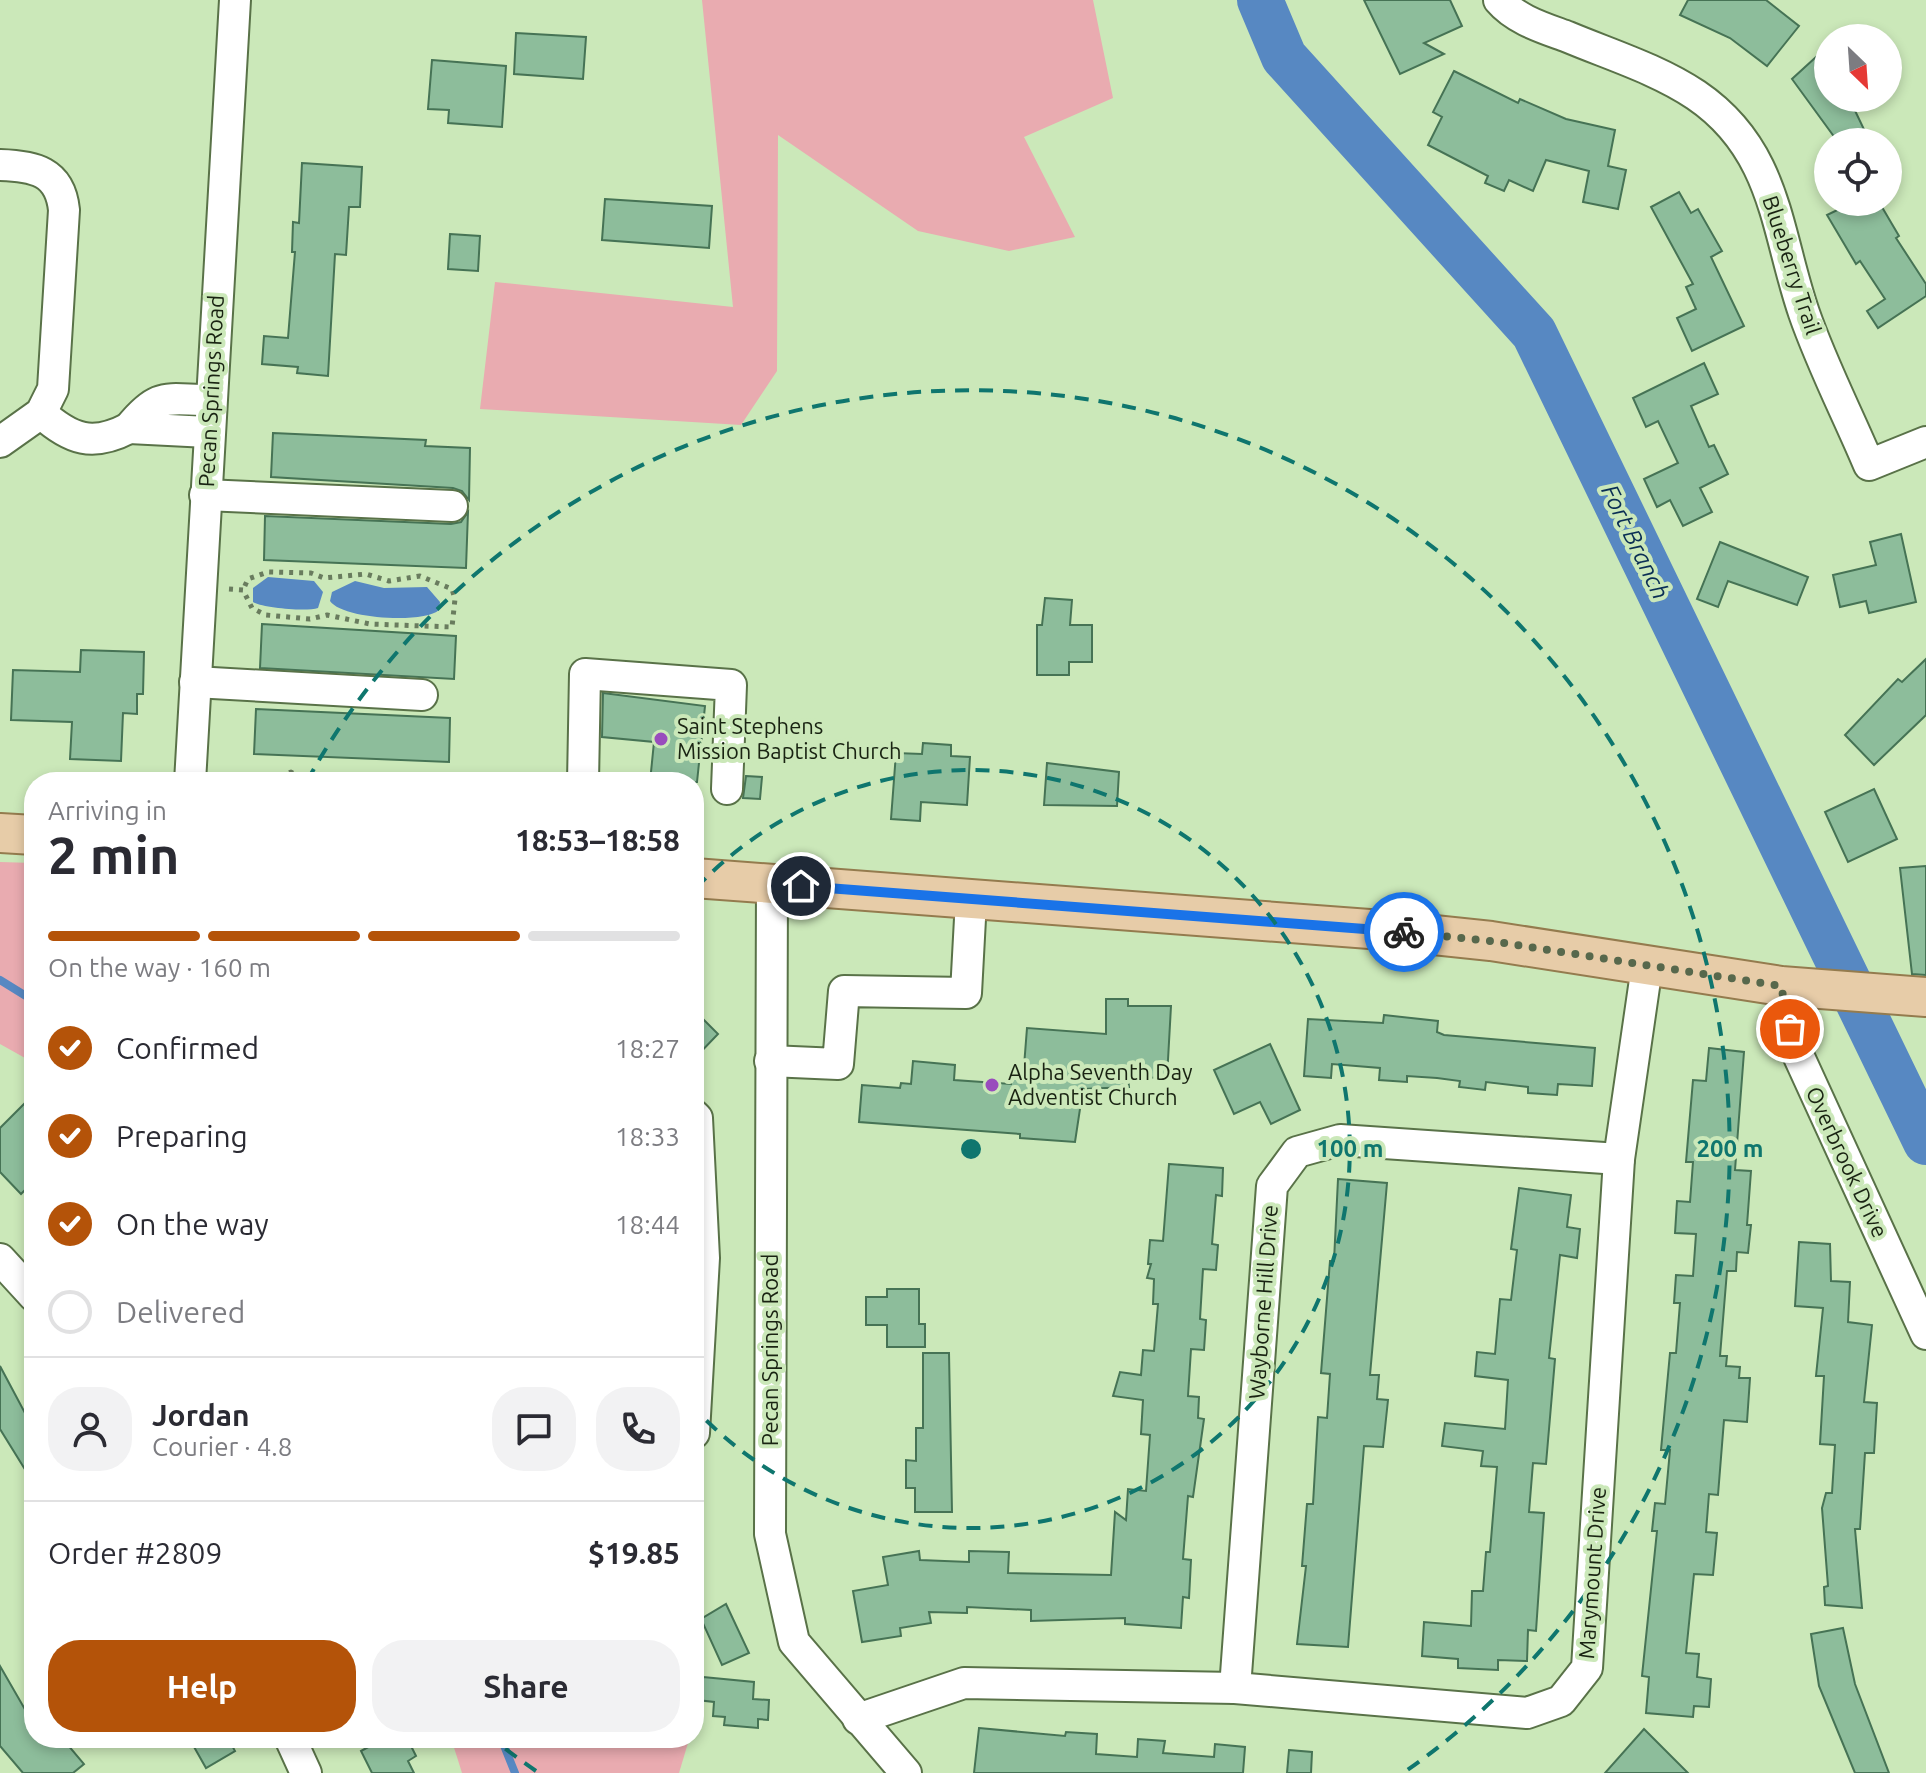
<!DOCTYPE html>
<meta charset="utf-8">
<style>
body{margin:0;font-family:Ubuntu,sans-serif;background:#f2f2f3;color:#2b2b33;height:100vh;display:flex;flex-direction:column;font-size:30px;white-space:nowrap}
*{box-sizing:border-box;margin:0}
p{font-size:26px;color:#7c7c81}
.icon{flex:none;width:44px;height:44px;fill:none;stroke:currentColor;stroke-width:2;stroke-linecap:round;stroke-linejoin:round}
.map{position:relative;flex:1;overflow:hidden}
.drawer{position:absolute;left:24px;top:772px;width:680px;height:976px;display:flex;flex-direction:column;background:#fff;border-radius:32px;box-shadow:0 4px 12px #0003}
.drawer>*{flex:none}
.needle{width:52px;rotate:155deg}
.controls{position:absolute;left:1814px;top:24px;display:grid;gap:16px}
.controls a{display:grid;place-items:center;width:88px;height:88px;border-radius:50%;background:#fff;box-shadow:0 4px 12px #0003;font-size:40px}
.pin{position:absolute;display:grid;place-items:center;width:68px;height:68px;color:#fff;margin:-34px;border:4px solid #fff;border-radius:50%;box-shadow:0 2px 8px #0007}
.courier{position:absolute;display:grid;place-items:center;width:80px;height:80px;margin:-40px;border:6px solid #1a73e8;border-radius:50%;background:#fff;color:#222;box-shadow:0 2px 10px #0007}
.head em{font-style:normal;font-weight:700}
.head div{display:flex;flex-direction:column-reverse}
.head{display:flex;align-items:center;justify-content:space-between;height:136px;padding:0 24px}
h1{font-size:52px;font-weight:700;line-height:60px}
.bar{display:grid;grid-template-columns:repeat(4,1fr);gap:12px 8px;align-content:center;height:96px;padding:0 24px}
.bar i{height:10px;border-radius:6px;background:#e1e1e2}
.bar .on{background:#b45309}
.bar p{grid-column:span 4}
.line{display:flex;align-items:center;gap:20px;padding:0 24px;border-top:2px solid #e1e1e2}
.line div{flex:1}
.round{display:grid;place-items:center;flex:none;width:84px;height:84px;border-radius:32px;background:#f2f2f3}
ol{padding:0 24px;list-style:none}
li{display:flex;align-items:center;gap:24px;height:88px}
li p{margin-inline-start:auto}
li .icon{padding:8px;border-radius:50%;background:#b45309;color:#fff;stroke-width:4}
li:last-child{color:#7c7c81}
li i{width:44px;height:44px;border:4px solid #e1e1e2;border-radius:50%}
.action{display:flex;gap:16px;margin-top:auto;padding:16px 24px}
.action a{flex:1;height:92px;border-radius:32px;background:#b45309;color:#fff;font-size:32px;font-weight:700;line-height:92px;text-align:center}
.action a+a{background:#f2f2f3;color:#2b2b33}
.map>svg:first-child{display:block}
.green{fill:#e9abb0}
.water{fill:#5788c2}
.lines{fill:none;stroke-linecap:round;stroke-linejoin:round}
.stream{stroke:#5788c2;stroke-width:8}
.river{stroke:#5788c2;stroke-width:46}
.building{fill:#8dbd9b;stroke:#467355;stroke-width:2}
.minor-casing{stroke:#597248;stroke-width:34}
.major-casing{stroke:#947b4e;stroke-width:42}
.path{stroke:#697c5e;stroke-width:5;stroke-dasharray:4 6;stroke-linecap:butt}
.minor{stroke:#fff;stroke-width:30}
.major{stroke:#e7cca8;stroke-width:38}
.done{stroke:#57684c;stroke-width:8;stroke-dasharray:0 14.4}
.route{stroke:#1a73e8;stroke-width:10}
.ring{fill:none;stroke:#0f766e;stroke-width:4;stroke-dasharray:14 10}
.poi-dot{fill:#994cbd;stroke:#cbe8b9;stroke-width:3}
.labels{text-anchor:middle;stroke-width:8;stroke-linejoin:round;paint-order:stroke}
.street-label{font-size:22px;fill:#192312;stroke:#cbe8b9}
.poi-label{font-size:22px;fill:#192312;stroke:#cbe8b9;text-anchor:start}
.water-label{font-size:24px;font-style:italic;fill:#0a2e54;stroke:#cbe8b9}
.centre{fill:#0f766e;stroke:#cbe8b9;stroke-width:4}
.ring-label{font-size:24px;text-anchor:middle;font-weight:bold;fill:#0f766e;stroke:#cbe8b9;stroke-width:8;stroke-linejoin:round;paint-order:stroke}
</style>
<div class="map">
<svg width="1926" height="1773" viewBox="0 0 1926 1773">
<rect width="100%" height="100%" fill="#cbe8b9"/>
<g class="green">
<polygon points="702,0 1093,0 1113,98 1024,137 1075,237 1009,251 918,231 778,135 777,371 741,425 480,409 495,282 733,307"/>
<polygon points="0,862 34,863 34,1063 0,1044"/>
<polygon points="451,1738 597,1738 688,1743 679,1773 462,1773"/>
</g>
<g class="water">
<path d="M268,577L314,581L323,592L318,608C307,612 262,608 253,602V588Z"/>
<path d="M355,581L384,588L427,587L440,602L439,610C424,624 342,619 330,601L332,592Z"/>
</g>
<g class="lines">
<g class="stream">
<polyline points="0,980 34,1001"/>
<polyline points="501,1738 515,1773"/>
</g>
<polyline class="river" points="1260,0 1284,57 1534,333 1926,1142"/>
</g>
<g class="building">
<polygon points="1364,0 1450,0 1462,26 1424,43 1444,54 1400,74"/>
<polygon points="1688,0 1766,0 1799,26 1767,66 1730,38 1680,15"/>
<polygon points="516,33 586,37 583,79 514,74"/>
<polygon points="1828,46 1828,98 1849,98 1870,142 1838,142 1792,79"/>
<polygon points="432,60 506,66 502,127 448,123 449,110 428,109"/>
<polygon points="1454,71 1518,103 1520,99 1566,119 1615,130 1608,166 1626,170 1618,209 1583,202 1589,171 1546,160 1533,191 1509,180 1504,191 1485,183 1488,176 1428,145 1442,117 1433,112"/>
<polygon points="302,163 362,167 360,207 349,207 346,255 335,254 328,376 297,373 298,367 262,364 264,336 288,338 295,252 292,252 293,222 299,223"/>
<polygon points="1679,192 1691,213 1698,209 1722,251 1711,257 1744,326 1692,351 1677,318 1696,309 1686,287 1693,284 1651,207"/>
<polygon points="605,199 712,206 709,248 602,240"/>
<polygon points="1854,202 1879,202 1899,236 1896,238 1926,284 1926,296 1878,328 1867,311 1885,299 1860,261 1856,264 1827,215"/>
<polygon points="450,234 480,236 478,271 448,269"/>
<polygon points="1704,363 1718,394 1691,406 1709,447 1714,445 1728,474 1700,488 1712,512 1683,526 1670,500 1657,507 1644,479 1678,463 1658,421 1646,427 1633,398"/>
<polygon points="273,433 426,440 425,446 470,448 469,500 462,491 453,488 271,477"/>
<polygon points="468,512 466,568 264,560 265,516 451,524 461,522"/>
<polygon points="1901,534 1916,602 1869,613 1866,601 1840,607 1833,575 1876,565 1870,542"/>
<polygon points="1720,542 1808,577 1797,605 1728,581 1718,607 1697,599"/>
<polygon points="1045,598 1072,600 1070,625 1092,625 1092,662 1069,662 1069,675 1037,675 1037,625 1042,625"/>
<polygon points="262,624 456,636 454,679 260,668"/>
<polygon points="81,650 144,652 143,694 137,694 137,714 123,713 121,761 70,759 72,722 11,720 13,670 80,672"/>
<polygon points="1926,659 1926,715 1874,765 1845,735 1898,679 1902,682"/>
<polygon points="603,693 705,706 697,782 650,782 654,742 602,737"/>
<polygon points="256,709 450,718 449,762 254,754"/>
<polygon points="923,743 951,745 951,756 970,757 967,805 921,802 920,821 891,819 896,753 922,754"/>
<polygon points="1047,763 1119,772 1117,806 1044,805"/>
<polygon points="746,776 762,777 760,799 743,798"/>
<polygon points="1874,789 1897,839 1848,862 1825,812"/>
<polygon points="1926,866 1926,975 1912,974 1900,868"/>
<polygon points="1106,999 1128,999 1128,1006 1171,1006 1167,1078 1128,1077 1129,1087 1083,1089 1075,1142 1020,1138 1020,1134 859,1122 862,1085 900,1088 901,1083 911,1084 913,1061 955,1065 954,1080 1011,1084 1011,1078 1023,1079 1027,1028 1106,1034"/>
<polygon points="694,1010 718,1034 694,1059"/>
<polygon points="1384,1015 1438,1021 1437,1032 1444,1035 1595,1048 1592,1086 1558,1084 1557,1095 1528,1093 1528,1087 1486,1082 1485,1090 1459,1087 1460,1081 1437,1078 1407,1076 1407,1082 1379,1080 1380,1068 1332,1064 1331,1078 1304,1076 1308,1019 1383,1023"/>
<polygon points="1270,1044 1300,1110 1271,1124 1260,1102 1234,1114 1214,1070"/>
<polygon points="1709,1048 1744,1052 1735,1170 1751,1171 1747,1225 1751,1225 1748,1253 1737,1252 1736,1271 1727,1271 1720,1356 1727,1356 1726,1366 1740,1367 1739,1378 1750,1378 1747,1422 1724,1420 1718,1495 1709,1494 1706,1532 1717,1533 1713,1575 1694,1574 1686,1653 1699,1654 1697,1677 1711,1679 1709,1707 1694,1706 1693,1717 1646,1713 1649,1677 1642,1676 1657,1531 1652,1531 1655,1503 1665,1504 1670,1450 1661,1450 1670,1353 1676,1353 1680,1303 1674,1303 1676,1275 1693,1276 1696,1234 1675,1233 1677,1201 1690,1202 1693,1162 1686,1162 1693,1080 1706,1081"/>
<polygon points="34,1094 34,1181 21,1194 0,1172 0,1128"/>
<polygon points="1169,1164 1223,1168 1222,1196 1216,1195 1212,1244 1218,1245 1216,1270 1203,1269 1200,1319 1206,1320 1204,1350 1191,1349 1188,1396 1199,1397 1198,1418 1204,1419 1193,1497 1188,1496 1183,1559 1191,1560 1189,1598 1183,1597 1181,1628 1125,1624 1125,1618 1031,1621 1031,1610 967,1607 967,1613 929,1612 931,1623 900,1628 901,1636 862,1642 853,1591 888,1585 883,1557 919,1551 920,1560 969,1562 969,1551 1009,1552 1008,1573 1111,1575 1115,1512 1126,1520 1128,1489 1146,1491 1150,1435 1141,1434 1143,1400 1113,1396 1120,1372 1141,1375 1143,1350 1154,1351 1158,1304 1153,1304 1154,1279 1147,1278 1151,1264 1148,1264 1150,1240 1163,1241"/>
<polygon points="1338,1179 1387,1183 1370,1375 1379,1375 1377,1399 1388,1400 1383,1447 1364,1446 1348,1647 1297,1644 1306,1566 1302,1566 1307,1504 1313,1504 1318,1417 1327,1418 1330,1374 1321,1373 1330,1261 1334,1261"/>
<polygon points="1519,1188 1571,1195 1567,1227 1580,1229 1577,1258 1560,1255 1549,1358 1555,1359 1546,1464 1533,1463 1529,1512 1544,1513 1536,1631 1528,1630 1527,1661 1498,1660 1498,1670 1458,1668 1458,1659 1422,1656 1424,1622 1471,1626 1472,1591 1483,1591 1486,1552 1490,1552 1497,1467 1481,1466 1483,1451 1442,1446 1445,1423 1505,1429 1508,1380 1475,1376 1477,1352 1495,1354 1500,1299 1511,1300 1517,1250 1511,1249"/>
<polygon points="1799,1242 1830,1244 1831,1281 1850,1282 1848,1322 1872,1325 1864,1402 1877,1403 1874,1453 1865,1453 1860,1529 1855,1529 1862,1608 1825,1605 1824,1587 1828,1586 1822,1508 1826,1493 1832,1493 1835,1445 1820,1444 1824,1376 1816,1376 1823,1308 1795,1306"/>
<polygon points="887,1289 919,1289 919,1324 925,1324 925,1347 887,1347 887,1325 866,1325 866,1297 887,1297"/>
<polygon points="923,1353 949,1353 952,1512 915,1512 915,1488 906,1488 906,1460 916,1461 916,1428 923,1428"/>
<polygon points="0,1366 33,1428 29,1430 34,1439 34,1484 0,1429"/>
<polygon points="726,1604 749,1653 722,1665 701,1619"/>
<polygon points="1843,1628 1855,1684 1889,1773 1855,1773 1819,1686 1811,1634"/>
<polygon points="0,1666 34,1725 34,1738 62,1738 84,1764 73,1773 23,1773 0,1746"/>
<polygon points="703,1677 754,1682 753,1699 769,1700 768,1720 758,1719 758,1728 724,1725 725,1717 713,1716 714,1702 697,1700 698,1681"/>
<polygon points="979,1728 1065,1736 1066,1732 1097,1734 1096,1754 1137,1757 1138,1739 1165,1741 1163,1753 1214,1757 1215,1744 1245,1747 1243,1773 974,1773"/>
<polygon points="1644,1729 1688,1773 1605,1773"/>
<polygon points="189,1738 228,1738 235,1751 206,1768"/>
<polygon points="368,1738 407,1738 416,1756 408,1761 414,1773 372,1773 361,1751 372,1745"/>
<polygon points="1289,1750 1312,1752 1311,1773 1287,1773"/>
</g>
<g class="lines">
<defs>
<g id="minor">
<path d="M1499,0C1516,20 1544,28 1568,37C1611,55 1657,69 1696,95C1777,150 1776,232 1804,313C1822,365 1848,415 1869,465L1926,442"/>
<path d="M0,165C34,166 60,171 64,210L53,389L41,413L0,442"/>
<path d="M41,413C71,440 93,447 129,428"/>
<path d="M208,432L129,428C159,391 166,400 210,400"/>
<polyline points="205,495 452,506"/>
<polyline points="195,682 422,695"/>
<polyline points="190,782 235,0"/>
<polyline points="583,782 585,674 731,685 727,789"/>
<polyline points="772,883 770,1534 794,1642 906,1773"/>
<polyline points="1781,986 1794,1046 1926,1334"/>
<polyline points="770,1061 838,1064 844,991 966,993 971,900"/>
<polyline points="694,1115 697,1118 704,1258 694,1433"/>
<polyline points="0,1259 34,1296"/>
<polyline points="1235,1688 1272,1186 1297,1152 1340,1140 1619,1159"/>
<polyline points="858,1719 964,1683 1235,1688 1527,1713 1561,1701 1587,1668 1619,1159 1647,966"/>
<polyline points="290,1738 306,1773"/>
</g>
<g id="major">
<polyline points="0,833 34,835"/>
<polyline points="694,878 1396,931 1491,941 1781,986 1926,997"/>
</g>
</defs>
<use href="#minor" class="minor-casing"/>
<use href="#major" class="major-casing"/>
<g class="path">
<polyline points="229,589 243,590 252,608 266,615 310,619 327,615 370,624 452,627 455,599 452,589 420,576 389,581 366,574 324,578 311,573 268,572 248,579 243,590"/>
<polyline points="221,778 239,781 258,776 273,778 291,772 306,782"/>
</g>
<use href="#minor" class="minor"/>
<use href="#major" class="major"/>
</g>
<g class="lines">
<polyline class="done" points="1404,932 1491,941 1781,986 1790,1029"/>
<polyline class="route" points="801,886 1404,932"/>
</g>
<g class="ring">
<path d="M696 888A379 379 0 1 1 696 1410"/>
<path d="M536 1771A759 759 0 0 1 493 1739M307 781A759 759 0 1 1 1406 1771"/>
</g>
<g class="poi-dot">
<circle cx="661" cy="739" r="8"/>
<circle cx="992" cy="1085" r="8"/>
</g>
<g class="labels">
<g class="street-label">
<text transform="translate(1792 265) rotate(72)" y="8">Blueberry Trail</text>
<text transform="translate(211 391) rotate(-87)" y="8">Pecan Springs Road</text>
<text transform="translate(1847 1162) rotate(65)" y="8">Overbrook Drive</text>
<text transform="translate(1263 1302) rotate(-86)" y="8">Wayborne Hill Drive</text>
<text transform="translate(770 1350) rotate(-90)" y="8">Pecan Springs Road</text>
<text transform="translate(1592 1573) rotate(-86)" y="8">Marymount Drive</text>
</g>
<g class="poi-label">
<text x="677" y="734">Saint Stephens<tspan x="677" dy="25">Mission Baptist Church</tspan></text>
<text x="1008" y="1080">Alpha Seventh Day<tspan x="1008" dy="25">Adventist Church</tspan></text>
</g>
<g class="water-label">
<text transform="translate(1635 542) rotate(64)" y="8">Fort Branch</text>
</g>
</g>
<circle cx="971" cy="1149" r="12" class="centre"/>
<g class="ring-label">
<text x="1350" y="1157">100 m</text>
<text x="1730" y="1157">200 m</text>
</g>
</svg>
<div class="controls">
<a><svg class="needle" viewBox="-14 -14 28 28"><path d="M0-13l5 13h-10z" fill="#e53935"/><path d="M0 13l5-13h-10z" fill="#7c7c81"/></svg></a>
<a><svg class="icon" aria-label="locate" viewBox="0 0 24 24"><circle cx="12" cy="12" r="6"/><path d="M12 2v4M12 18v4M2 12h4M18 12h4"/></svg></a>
</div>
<div class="pin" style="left:1790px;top:1029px;background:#ea580c"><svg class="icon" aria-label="bag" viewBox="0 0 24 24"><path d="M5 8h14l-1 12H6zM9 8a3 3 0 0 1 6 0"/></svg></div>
<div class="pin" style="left:801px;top:886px;background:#1f2937"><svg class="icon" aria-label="home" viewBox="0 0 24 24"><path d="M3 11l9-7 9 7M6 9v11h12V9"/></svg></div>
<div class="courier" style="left:1404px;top:932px"><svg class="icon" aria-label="bike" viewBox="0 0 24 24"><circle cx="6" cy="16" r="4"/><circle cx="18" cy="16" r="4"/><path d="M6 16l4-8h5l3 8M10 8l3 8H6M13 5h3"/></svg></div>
<section class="drawer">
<div class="head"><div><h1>2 min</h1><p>Arriving in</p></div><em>18:53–18:58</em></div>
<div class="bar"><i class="on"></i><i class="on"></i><i class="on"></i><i></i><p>On the way · 160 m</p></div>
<ol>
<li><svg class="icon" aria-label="check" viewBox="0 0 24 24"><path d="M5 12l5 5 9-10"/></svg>Confirmed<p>18:27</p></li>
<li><svg class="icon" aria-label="check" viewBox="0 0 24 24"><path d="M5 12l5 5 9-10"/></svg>Preparing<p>18:33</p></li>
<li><svg class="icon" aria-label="check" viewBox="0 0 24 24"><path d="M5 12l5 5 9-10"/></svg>On the way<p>18:44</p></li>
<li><i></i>Delivered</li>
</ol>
<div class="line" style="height:144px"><a class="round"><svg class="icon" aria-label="person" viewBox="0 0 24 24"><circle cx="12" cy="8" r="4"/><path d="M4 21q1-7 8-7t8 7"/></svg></a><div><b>Jordan</b><p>Courier · 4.8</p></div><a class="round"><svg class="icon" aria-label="chat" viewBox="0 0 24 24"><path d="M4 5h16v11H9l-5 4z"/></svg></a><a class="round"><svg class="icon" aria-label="phone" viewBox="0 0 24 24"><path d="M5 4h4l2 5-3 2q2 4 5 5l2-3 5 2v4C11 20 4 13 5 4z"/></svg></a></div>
<div class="line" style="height:104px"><div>Order #2809</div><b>$19.85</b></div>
<div class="action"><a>Help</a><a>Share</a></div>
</section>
</div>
